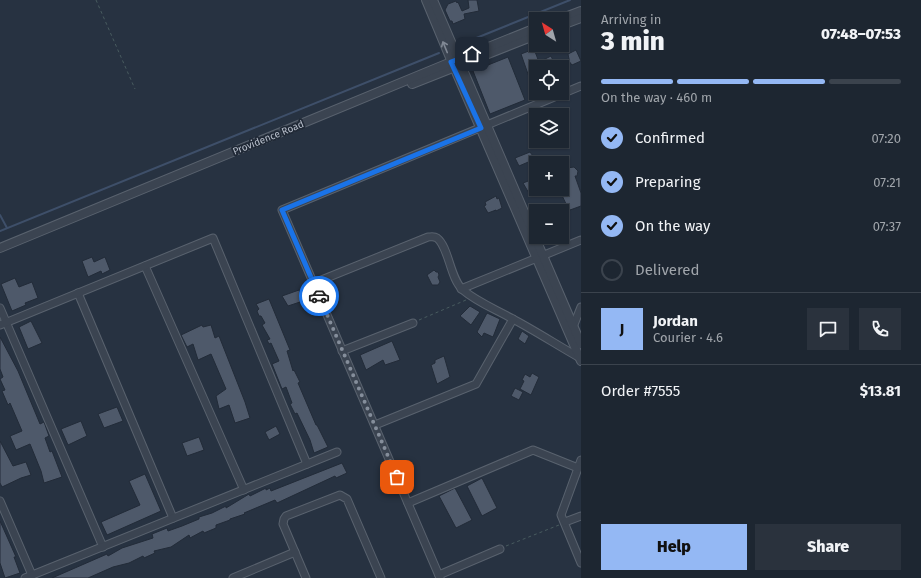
<!DOCTYPE html>
<meta charset="utf-8">
<style>
body{margin:0;font-family:"Fira Sans",sans-serif;background:#2a323d;color:#f1f3f6;height:100vh;display:flex;flex-direction:column;font-size:15px;white-space:nowrap}
*{box-sizing:border-box;margin:0}
p{font-size:13px;color:#a0a5ab}
.icon{flex:none;width:22px;height:22px;fill:none;stroke:currentColor;stroke-width:2;stroke-linecap:round;stroke-linejoin:round}
.map{position:relative;flex:1;overflow:hidden}
.sheet{display:flex;flex-direction:column;background:#1d2631;width:340px}
.sheet>*{flex:none}
.needle{width:26px;rotate:323deg}
.controls{position:absolute;left:529px;top:12px;display:grid;gap:8px}
.controls a{display:grid;place-items:center;width:40px;height:40px;border-radius:0px;background:#1d2631;box-shadow:0 1px 3px #0004,0 0 0 1px #3b434d;font-size:20px}
.pin{position:absolute;display:grid;place-items:center;width:34px;height:34px;color:#fff;margin:-17px;border-radius:8px;box-shadow:0 2px 6px #0006}
.courier{position:absolute;display:grid;place-items:center;width:40px;height:40px;margin:-20px;border:3px solid #1a73e8;border-radius:50%;background:#fff;color:#222;box-shadow:0 1px 5px #0007}
.overview em{font-style:normal;font-weight:800}
.overview div{display:flex;flex-direction:column-reverse}
.overview{display:flex;align-items:center;justify-content:space-between;height:68px;padding:0 20px}
h1{font-size:26px;font-weight:800;line-height:30px}
.bar{display:grid;grid-template-columns:repeat(4,1fr);gap:6px 4px;align-content:center;height:48px;padding:0 20px}
.bar i{height:5px;border-radius:3px;background:#3b434d}
.bar .selected{background:#94b8f4}
.bar p{grid-column:span 4}
.line{display:flex;align-items:center;gap:10px;padding:0 20px;border-top:1px solid #3b434d}
.line div{flex:1}
.round{display:grid;place-items:center;flex:none;width:42px;height:42px;border-radius:0px;background:#2a323d}
ol{padding:0 20px;list-style:none}
li{display:flex;align-items:center;gap:12px;height:44px}
li p{margin-inline-start:auto}
li .icon{padding:4px;border-radius:50%;background:#94b8f4;color:#111;stroke-width:4}
li:last-child{color:#a0a5ab}
li i{width:22px;height:22px;border:2px solid #3b434d;border-radius:50%}
.primary-button{display:flex;gap:8px;margin-top:auto;padding:8px 20px}
.primary-button a{flex:1;height:46px;border-radius:0px;background:#94b8f4;color:#111;font-size:16px;font-weight:800;line-height:46px;text-align:center}
.primary-button a+a{background:#2a323d;color:#f1f3f6}
main{display:flex;flex:1;min-height:0}
.map>svg:first-child{display:block}
.lines{fill:none;stroke-linecap:round;stroke-linejoin:round}
.stream{stroke:#3e4f69;stroke-width:2}
.building{fill:#4e596a;stroke:#222b38}
.minor-casing{stroke:#59626e;stroke-width:9}
.tertiary-casing{stroke:#59626e;stroke-width:10}
.path{stroke:#485b5f;stroke-width:1;stroke-dasharray:3 3;stroke-linecap:butt}
.minor{stroke:#3b4451;stroke-width:7}
.tertiary{stroke:#3b4451;stroke-width:8}
.oneway{stroke:#808894}
.done{stroke:#858e9b;stroke-width:4;stroke-dasharray:0 7.2}
.route{stroke:#1a73e8;stroke-width:5}
.labels{text-anchor:middle;stroke-width:3.5;stroke-linejoin:round;paint-order:stroke}
.street-label{font-size:10px;fill:#b8bfcb;stroke:#202936}
</style>
<main>
<div class="map">
<svg width="581" height="578" viewBox="0 0 581 578">
<rect width="100%" height="100%" fill="#273241"/>
<g class="lines">
<g class="stream">
<polyline points="459,45 570,0"/>
<polyline points="0,215 7,228"/>
<polyline points="0,231 439,53"/>
</g>
</g>
<g class="building">
<polygon points="468,0 477,0 479,11 464,14 465,19 453,24 452,21 450,21 445,10 448,4 456,1 457,3 458,2 462,11 469,8"/>
<polygon points="534,49 539,62 551,56 556,67 536,67 535,94 521,54"/>
<polygon points="576,50 581,61 572,65 568,60 569,59 568,54"/>
<polygon points="508,57 525,100 490,114 473,71"/>
<polygon points="530,152 533,156 533,160 519,166 515,158"/>
<polygon points="562,156 567,168 574,167 578,171 577,176 575,176 581,193 581,206 570,210 568,206 567,206 559,189 562,189"/>
<polygon points="536,178 536,192 530,195 523,183"/>
<polygon points="496,196 497,199 499,198 502,208 496,211 496,210 488,213 484,206 486,205 485,202"/>
<polygon points="556,204 558,211 542,211"/>
<polygon points="92,257 94,262 105,257 110,270 102,274 101,271 88,277 82,261"/>
<polygon points="434,270 436,272 438,272 439,275 438,277 440,282 438,285 432,285 427,275"/>
<polygon points="15,278 19,287 32,282 38,298 25,303 26,305 12,311 1,284"/>
<polygon points="299,290 303,301 288,306 282,296"/>
<polygon points="269,299 290,350 287,351 293,371 294,370 300,382 298,383 316,425 317,425 328,447 314,453 310,440 297,413 295,414 290,404 292,403 286,387 282,389 272,364 279,361 271,343 269,344 267,340 270,339 262,325 265,323 261,316 259,316 257,311 259,309 256,304"/>
<polygon points="470,306 480,312 471,325 460,316"/>
<polygon points="487,313 500,319 493,337 484,333 482,337 477,332"/>
<polygon points="31,321 42,343 28,349 19,327"/>
<polygon points="202,325 203,327 211,325 215,338 219,336 245,402 250,418 235,423 229,405 219,409 216,396 226,389 211,354 198,360 193,344 187,347 181,335"/>
<polygon points="522,331 529,336 525,344 518,339"/>
<polygon points="0,337 18,371 40,424 44,422 49,436 45,438 50,452 52,451 62,477 44,483 41,471 30,444 16,450 10,436 22,431 10,403 8,405 2,391 5,390 0,379 3,377 0,369"/>
<polygon points="392,341 400,360 385,365 383,360 366,370 360,355"/>
<polygon points="444,356 450,377 437,384 431,365 435,363 435,360"/>
<polygon points="532,373 539,377 531,395 520,389 524,381 522,380 525,374 530,377"/>
<polygon points="515,388 523,392 519,400 511,396"/>
<polygon points="117,407 123,421 104,428 98,414"/>
<polygon points="81,421 87,436 68,445 61,429"/>
<polygon points="276,426 280,434 269,440 265,432"/>
<polygon points="199,437 204,450 187,456 182,443"/>
<polygon points="0,441 13,466 26,462 31,475 21,478 2,487 0,483"/>
<polygon points="342,463 347,473 336,478 335,476 277,503 275,500 244,513 245,514 230,519 230,520 216,525 216,528 204,533 203,531 190,538 189,535 171,547 154,551 155,553 144,558 143,556 129,563 113,567 88,578 52,578 107,554 108,556 122,548 153,538 152,534 167,528 168,531 182,526 199,519 199,517 212,513 226,506 226,508 249,494 250,496 266,488 266,490 270,488 271,491"/>
<polygon points="145,474 161,511 107,535 101,522 140,505 129,481"/>
<polygon points="482,478 497,508 482,516 467,486"/>
<polygon points="455,488 472,520 456,528 439,496"/>
<polygon points="0,521 16,557 14,557 20,573 5,578 0,563"/>
</g>
<g class="lines">
<defs>
<g id="minor">
<polyline points="145,266 244,490"/>
<path d="M314,283L428,237C431,237 434,236 437,238C449,247 450,279 463,290C477,302 495,309 511,318C534,330 557,345 580,358"/>
<polyline points="461,289 581,240"/>
<polyline points="78,293 173,518"/>
<polyline points="0,308 103,547"/>
<polyline points="0,325 213,238 307,464"/>
<polyline points="573,327 581,307"/>
<polyline points="342,351 413,323"/>
<polyline points="375,425 476,384 513,319"/>
<polyline points="581,460 561,515 581,563"/>
<polyline points="0,501 32,575"/>
<polyline points="408,503 533,450 578,468"/>
<polyline points="565,522 581,516"/>
<polyline points="439,575 500,549"/>
<polyline points="25,578 337,452"/>
<polyline points="233,578 295,552"/>
<polyline points="306,578 283,524 284,519 286,516 340,495 347,499 381,578"/>
<polyline points="440,578 282,210 581,86"/>
</g>
<g id="tertiary">
<polyline points="426,0 454,67 581,361"/>
<polyline points="433,0 581,344"/>
<polyline points="560,19 581,11"/>
<polyline points="562,25 581,18"/>
<polyline points="412,84 536,35"/>
<polyline points="0,248 451,62 536,28"/>
</g>
</defs>
<use href="#minor" class="minor-casing"/>
<use href="#tertiary" class="tertiary-casing"/>
<g class="path">
<polyline points="96,0 135,89"/>
<polyline points="419,320 466,300"/>
<polyline points="506,546 559,525"/>
</g>
<use href="#minor" class="minor"/>
<use href="#tertiary" class="tertiary"/>
</g>
<defs><path id="oneway-shaft" d="M-6 0H5M1.5-3L5.5 0L1.5 3" fill="none" stroke-width="1.6" stroke-linecap="round" stroke-linejoin="round"/></defs>
<use class="oneway" href="#oneway-shaft" transform="translate(445 47) rotate(-112)"/>
<g class="lines">
<polyline class="done" points="319,296 397,477"/>
<polyline class="route" points="319,296 282,210 481,128 451,62 472,54"/>
</g>
<g class="labels">
<g class="street-label">
<text transform="translate(268 137) rotate(-22)" y="4">Providence Road</text>
</g>
</g>
</svg>
<div class="controls">
<a><svg class="needle" viewBox="-14 -14 28 28"><path d="M0-13l5 13h-10z" fill="#e53935"/><path d="M0 13l5-13h-10z" fill="#a0a5ab"/></svg></a>
<a><svg class="icon" aria-label="locate" viewBox="0 0 24 24"><circle cx="12" cy="12" r="6"/><path d="M12 2v4M12 18v4M2 12h4M18 12h4"/></svg></a>
<a><svg class="icon" aria-label="layers" viewBox="0 0 24 24"><path d="M12 4l9 5-9 5-9-5zM3 14l9 5 9-5"/></svg></a>
<a>+</a>
<a>−</a>
</div>
<div class="pin" style="left:397px;top:477px;background:#ea580c"><svg class="icon" aria-label="bag" viewBox="0 0 24 24"><path d="M5 8h14l-1 12H6zM9 8a3 3 0 0 1 6 0"/></svg></div>
<div class="pin" style="left:472px;top:54px;background:#1f2937"><svg class="icon" aria-label="home" viewBox="0 0 24 24"><path d="M3 11l9-7 9 7M6 9v11h12V9"/></svg></div>
<div class="courier" style="left:319px;top:296px"><svg class="icon" aria-label="car" viewBox="0 0 24 24"><path d="M5 17H2v-5l4-1 3-4h7l3 4 3 1v5h-3M9 17h6M6 11h13"/><circle cx="7" cy="17" r="2"/><circle cx="17" cy="17" r="2"/></svg></div>
</div>
<section class="sheet">
<div class="overview"><div><h1>3 min</h1><p>Arriving in</p></div><em>07:48–07:53</em></div>
<div class="bar"><i class="selected"></i><i class="selected"></i><i class="selected"></i><i></i><p>On the way · 460 m</p></div>
<ol>
<li><svg class="icon" aria-label="check" viewBox="0 0 24 24"><path d="M5 12l5 5 9-10"/></svg>Confirmed<p>07:20</p></li>
<li><svg class="icon" aria-label="check" viewBox="0 0 24 24"><path d="M5 12l5 5 9-10"/></svg>Preparing<p>07:21</p></li>
<li><svg class="icon" aria-label="check" viewBox="0 0 24 24"><path d="M5 12l5 5 9-10"/></svg>On the way<p>07:37</p></li>
<li><i></i>Delivered</li>
</ol>
<div class="line" style="height:72px"><b class="round" style="background:#94b8f4;color:#111">J</b><div><b>Jordan</b><p>Courier · 4.6</p></div><a class="round"><svg class="icon" aria-label="chat" viewBox="0 0 24 24"><path d="M4 5h16v11H9l-5 4z"/></svg></a><a class="round"><svg class="icon" aria-label="phone" viewBox="0 0 24 24"><path d="M5 4h4l2 5-3 2q2 4 5 5l2-3 5 2v4C11 20 4 13 5 4z"/></svg></a></div>
<div class="line" style="height:52px"><div>Order #7555</div><b>$13.81</b></div>
<div class="primary-button"><a>Help</a><a>Share</a></div>
</section>
</main>
